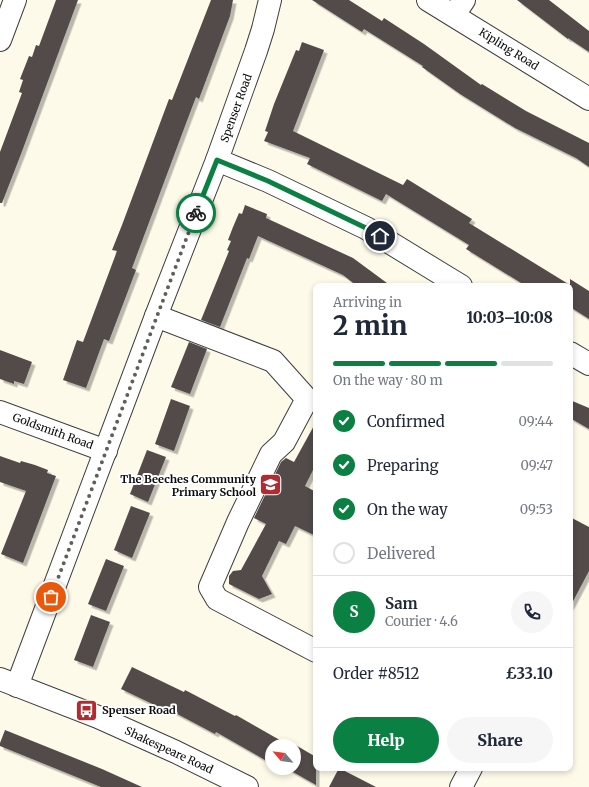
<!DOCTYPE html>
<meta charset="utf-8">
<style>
body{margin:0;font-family:Merriweather,serif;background:#f6f6f7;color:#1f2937;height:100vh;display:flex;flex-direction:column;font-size:15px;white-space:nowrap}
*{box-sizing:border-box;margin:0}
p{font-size:13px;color:#747a83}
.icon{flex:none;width:22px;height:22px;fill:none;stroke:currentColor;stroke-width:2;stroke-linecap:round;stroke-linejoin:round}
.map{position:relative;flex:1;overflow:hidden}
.side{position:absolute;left:313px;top:283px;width:260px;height:488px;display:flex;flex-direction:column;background:#fff;border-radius:8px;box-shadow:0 2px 6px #0003}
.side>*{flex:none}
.needle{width:26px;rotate:299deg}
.controls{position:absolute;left:265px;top:739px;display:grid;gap:8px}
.controls a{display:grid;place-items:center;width:36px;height:36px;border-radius:50%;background:#fff;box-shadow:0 2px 6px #0003;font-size:20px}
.pin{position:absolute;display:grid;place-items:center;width:34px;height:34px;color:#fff;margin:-17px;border:2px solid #fff;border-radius:50%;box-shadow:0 1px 4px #0007}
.courier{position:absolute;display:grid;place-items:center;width:40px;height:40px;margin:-20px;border:3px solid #0b8043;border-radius:50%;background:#fff;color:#222;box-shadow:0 1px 5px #0007}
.headline em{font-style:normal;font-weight:800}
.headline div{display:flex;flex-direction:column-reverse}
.headline{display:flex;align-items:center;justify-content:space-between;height:68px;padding:0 20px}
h1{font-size:26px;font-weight:800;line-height:30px}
.bar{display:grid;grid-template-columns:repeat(4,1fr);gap:6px 4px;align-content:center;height:48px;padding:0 20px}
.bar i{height:5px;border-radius:3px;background:#e0e1e3}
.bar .current{background:#0b8043}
.bar p{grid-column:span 4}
.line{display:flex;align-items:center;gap:10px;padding:0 20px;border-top:1px solid #e0e1e3}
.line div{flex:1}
.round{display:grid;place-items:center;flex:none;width:42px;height:42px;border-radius:21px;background:#f6f6f7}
ol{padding:0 20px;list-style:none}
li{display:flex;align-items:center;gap:12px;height:44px}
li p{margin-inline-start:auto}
li .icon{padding:4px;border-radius:50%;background:#0b8043;color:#fff;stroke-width:4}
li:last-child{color:#747a83}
li i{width:22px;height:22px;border:2px solid #e0e1e3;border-radius:50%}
.primary-button{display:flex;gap:8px;margin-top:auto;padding:8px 20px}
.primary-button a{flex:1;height:46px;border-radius:24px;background:#0b8043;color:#fff;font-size:16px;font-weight:800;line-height:46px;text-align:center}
.primary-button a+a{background:#f6f6f7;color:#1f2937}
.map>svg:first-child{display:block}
.building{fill:#534c48;filter:url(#shadow)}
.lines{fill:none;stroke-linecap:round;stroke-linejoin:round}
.minor-casing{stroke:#3e3e3e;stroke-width:24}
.minor{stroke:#fff;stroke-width:22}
.done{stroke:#605f59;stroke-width:4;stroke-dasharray:0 7.2}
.route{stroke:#0b8043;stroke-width:5}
.labels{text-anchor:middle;stroke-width:4;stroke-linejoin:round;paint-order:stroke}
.street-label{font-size:11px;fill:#0b0b0b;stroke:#fff}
.poi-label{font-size:11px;font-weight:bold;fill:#0b0b0b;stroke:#fff;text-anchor:end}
</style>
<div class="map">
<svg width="589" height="787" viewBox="0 0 589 787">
<defs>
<filter id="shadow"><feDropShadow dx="3.5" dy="3.5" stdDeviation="0" flood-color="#0004"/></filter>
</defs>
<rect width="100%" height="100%" fill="#fefaea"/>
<g class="building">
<polygon points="56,0 78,0 21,154 2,203 0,203 0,152 22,93 19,92 23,80 20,79 29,56 32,57 36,45 39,46"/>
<polygon points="211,0 233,0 230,16 199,99 196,97 185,126 132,268 136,270 109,341 104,339 86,388 63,380 77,340 83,342 117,251 112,250 122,225 169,99 172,100"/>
<polygon points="312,0 349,0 382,21 384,18 424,44 481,85 482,84 526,111 589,143 589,167 576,158 515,128 460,94 422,67 423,66 364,29 362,32"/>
<polygon points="517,0 549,0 589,31 589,52 568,38 568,39"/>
<polygon points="302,42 324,50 293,131 403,185 407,179 472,219 469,223 570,285 570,279 589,291 589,319 570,307 570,286 526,286 466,249 469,245 386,194 382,201 307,164 310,158 264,141 268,132 265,131 274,104 296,50 299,51"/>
<polygon points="245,205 267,214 266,218 353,258 391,286 357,286 343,275 258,236 249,259 247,258 220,327 201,320 229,251 227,250 231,241 228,240 233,227 239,213 242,214"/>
<polygon points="189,342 207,349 190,394 171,387"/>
<polygon points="0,350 32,362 24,384 14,381 14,384 0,379"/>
<polygon points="171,399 190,406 174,451 155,444"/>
<polygon points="570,400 589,408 589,429 570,418"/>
<polygon points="316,422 316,464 305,486 316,492 316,536 295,526 286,544 279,541 262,576 272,594 259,599 229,584 229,576 233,571 241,570 266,524 254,518 281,462 286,458 294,462"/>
<polygon points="147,450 166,457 148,502 130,494"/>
<polygon points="0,456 20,463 21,461 35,465 48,470 47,473 56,476 23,563 1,554 26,491 0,482"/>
<polygon points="131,506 150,513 132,558 114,550"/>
<polygon points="570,517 589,527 589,571 570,607"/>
<polygon points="106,559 124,566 106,611 88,604"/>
<polygon points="91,615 110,622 93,667 74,660"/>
<polygon points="132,667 184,692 185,690 235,716 236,715 285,743 287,740 316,757 316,785 286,768 294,768 294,746 272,746 272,760 266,757 265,760 216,732 215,734 164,707 163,709 121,689"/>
<polygon points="5,730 102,769 142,787 101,787 0,746 0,743"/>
<polygon points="339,768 376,787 329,787"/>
</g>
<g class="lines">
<defs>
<g id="minor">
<polyline points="428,0 589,99"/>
<polyline points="454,15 464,0"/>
<polyline points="0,40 15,0"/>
<polyline points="217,160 268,181 366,228 461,286"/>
<polyline points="156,316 273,361 307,399 284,442 271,454 238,522 210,587 217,599 316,651"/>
<polyline points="570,353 589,364"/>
<polyline points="0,412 106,451"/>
<polyline points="0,679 98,717 176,752 247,787"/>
<polyline points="17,686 156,316 217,160 256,51 263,29 270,0"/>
<polyline points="461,787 471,768"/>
</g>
</defs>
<use href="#minor" class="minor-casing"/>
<use href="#minor" class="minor"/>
</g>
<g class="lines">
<polyline class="done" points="51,597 196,213"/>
<polyline class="route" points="196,213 217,160 268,181 366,228 380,236"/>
</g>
<defs>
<symbol id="school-square" viewBox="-11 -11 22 22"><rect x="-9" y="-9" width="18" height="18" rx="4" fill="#b32a2f" stroke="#fff"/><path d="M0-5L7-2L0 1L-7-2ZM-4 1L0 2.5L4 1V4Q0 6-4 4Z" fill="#fff"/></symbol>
<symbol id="bus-square" viewBox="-11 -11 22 22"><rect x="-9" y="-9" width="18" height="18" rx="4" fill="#b32a2f" stroke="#fff"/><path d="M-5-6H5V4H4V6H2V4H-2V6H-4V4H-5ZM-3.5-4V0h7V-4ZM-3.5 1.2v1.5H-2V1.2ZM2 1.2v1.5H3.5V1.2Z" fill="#fff"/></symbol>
</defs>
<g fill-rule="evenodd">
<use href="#school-square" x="258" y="472" width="25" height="25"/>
<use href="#bus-square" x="74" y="698" width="25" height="25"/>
</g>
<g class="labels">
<g class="street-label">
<text transform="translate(509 49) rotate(32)" y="4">Kipling Road</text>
<text transform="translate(236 108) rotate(-70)" y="4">Spenser Road</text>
<text transform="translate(53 431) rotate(20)" y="4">Goldsmith Road</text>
<text transform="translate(169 750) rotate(25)" y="4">Shakespeare Road</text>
</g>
<g class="poi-label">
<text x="256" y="483">The Beeches Community<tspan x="256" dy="13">Primary School</tspan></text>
<text x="102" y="714" text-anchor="start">Spenser Road</text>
</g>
</g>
</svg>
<div class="controls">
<a><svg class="needle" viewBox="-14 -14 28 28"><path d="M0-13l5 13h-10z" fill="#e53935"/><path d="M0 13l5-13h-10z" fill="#747a83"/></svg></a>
</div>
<div class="pin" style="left:51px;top:597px;background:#ea580c"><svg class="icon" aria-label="bag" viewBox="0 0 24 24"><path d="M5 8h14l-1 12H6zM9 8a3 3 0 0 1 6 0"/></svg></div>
<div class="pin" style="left:380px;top:236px;background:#1f2937"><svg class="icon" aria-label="home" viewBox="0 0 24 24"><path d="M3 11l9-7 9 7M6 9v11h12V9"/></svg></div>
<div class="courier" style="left:196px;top:213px"><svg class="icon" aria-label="bike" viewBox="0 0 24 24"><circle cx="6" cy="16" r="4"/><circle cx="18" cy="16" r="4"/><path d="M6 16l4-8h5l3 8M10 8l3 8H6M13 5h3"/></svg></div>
<section class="side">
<div class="headline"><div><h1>2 min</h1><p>Arriving in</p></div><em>10:03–10:08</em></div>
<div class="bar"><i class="current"></i><i class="current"></i><i class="current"></i><i></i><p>On the way · 80 m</p></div>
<ol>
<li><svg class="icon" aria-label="check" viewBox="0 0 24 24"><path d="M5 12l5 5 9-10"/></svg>Confirmed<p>09:44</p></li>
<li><svg class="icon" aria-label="check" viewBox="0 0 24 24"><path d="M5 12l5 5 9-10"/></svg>Preparing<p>09:47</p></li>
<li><svg class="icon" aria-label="check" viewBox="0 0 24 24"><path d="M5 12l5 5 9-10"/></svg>On the way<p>09:53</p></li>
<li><i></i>Delivered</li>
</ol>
<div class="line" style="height:72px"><b class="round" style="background:#0b8043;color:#fff">S</b><div><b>Sam</b><p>Courier · 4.6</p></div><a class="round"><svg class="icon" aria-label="phone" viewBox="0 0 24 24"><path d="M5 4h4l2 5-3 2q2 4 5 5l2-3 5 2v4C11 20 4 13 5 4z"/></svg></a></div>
<div class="line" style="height:52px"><div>Order #8512</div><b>£33.10</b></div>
<div class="primary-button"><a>Help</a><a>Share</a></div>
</section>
</div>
